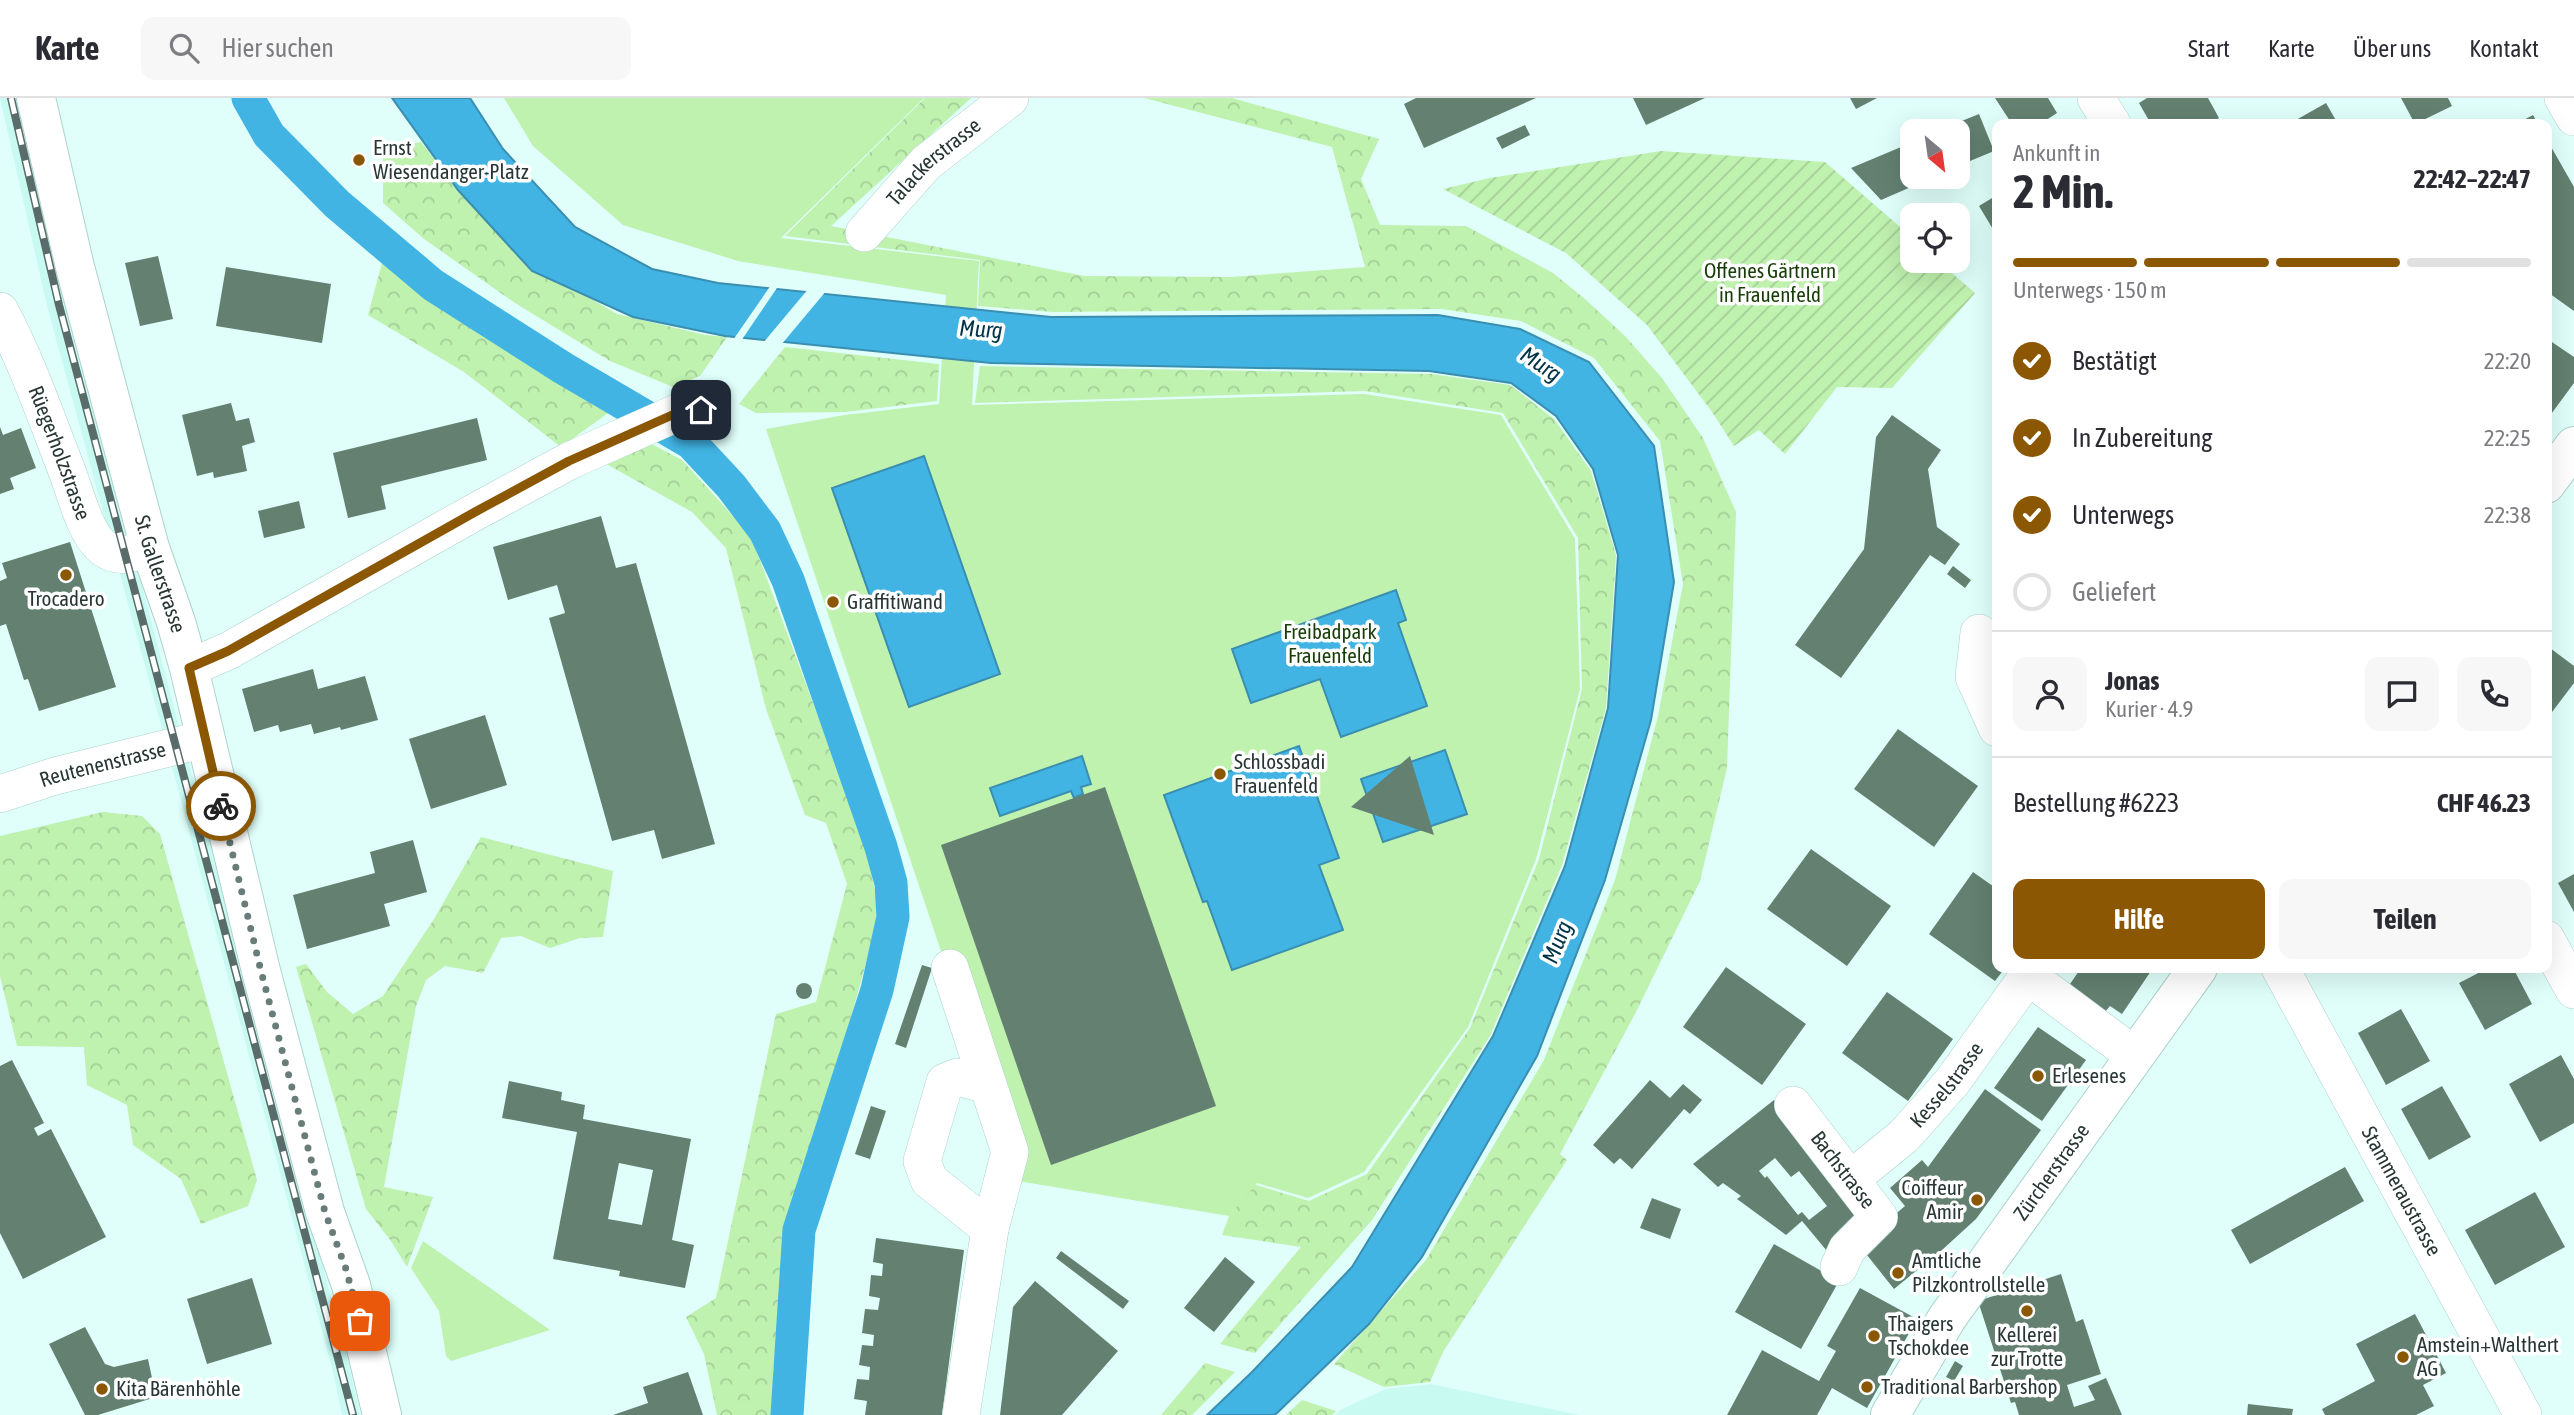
<!DOCTYPE html>
<html lang="de">
<meta charset="utf-8">
<style>
body{margin:0;font-family:"Asap Condensed",sans-serif;background:#f7f7f7;color:#2b2b33;height:100vh;display:flex;flex-direction:column;font-size:26px;white-space:nowrap}
*{box-sizing:border-box;margin:0}
p{font-size:23px;color:#7c7c81}
.icon{flex:none;width:38px;height:38px;fill:none;stroke:currentColor;stroke-width:2;stroke-linecap:round;stroke-linejoin:round}
.map{position:relative;flex:1;overflow:hidden}
.panel{position:absolute;left:1992px;top:21px;width:560px;height:854px;display:flex;flex-direction:column;background:#fff;border-radius:14px;box-shadow:0 7px 28px #0002}
.panel>*{flex:none}
.needle{width:46px;rotate:151deg}
.tools{position:absolute;left:1900px;top:21px;display:grid;gap:14px}
.tools a{display:grid;place-items:center;width:70px;height:70px;border-radius:14px;background:#fff;box-shadow:0 7px 28px #0002;font-size:35px}
.pin{position:absolute;display:grid;place-items:center;width:60px;height:60px;color:#fff;margin:-30px;border-radius:14px;box-shadow:0 4px 10px #0006}
.courier{position:absolute;display:grid;place-items:center;width:70px;height:70px;margin:-35px;border:5px solid #8b5703;border-radius:50%;background:#fff;color:#222;box-shadow:0 2px 9px #0007}
.overview em{font-style:normal;font-weight:700}
.overview div{display:flex;flex-direction:column-reverse}
.overview{display:flex;align-items:center;justify-content:space-between;height:119px;padding:0 21px}
h1{font-size:46px;font-weight:700;line-height:52px}
.bar{display:grid;grid-template-columns:repeat(4,1fr);gap:10px 7px;align-content:center;height:84px;padding:0 21px}
.bar i{height:9px;border-radius:5px;background:#e1e1e2}
.bar .active{background:#8b5703}
.bar p{grid-column:span 4}
.line{display:flex;align-items:center;gap:18px;padding:0 21px;border-top:2px solid #e1e1e2}
.line div{flex:1}
.round{display:grid;place-items:center;flex:none;width:74px;height:74px;border-radius:14px;background:#f7f7f7}
ol{padding:0 21px;list-style:none}
li{display:flex;align-items:center;gap:21px;height:77px}
li p{margin-inline-start:auto}
li .icon{padding:7px;border-radius:50%;background:#8b5703;color:#fff;stroke-width:4}
li:last-child{color:#7c7c81}
li i{width:38px;height:38px;border:4px solid #e1e1e2;border-radius:50%}
.primary-button{display:flex;gap:14px;margin-top:auto;padding:14px 21px}
.primary-button a{flex:1;height:80px;border-radius:14px;background:#8b5703;color:#fff;font-size:28px;font-weight:700;line-height:80px;text-align:center}
.primary-button a+a{background:#f7f7f7;color:#2b2b33}
header{display:flex;align-items:center;gap:42px;box-sizing:border-box;height:98px;padding:0 35px;background:#fff;border-bottom:2px solid #e1e1e2}
header strong{font-size:33px}
nav{display:flex;gap:38px;margin-inline-start:auto;font-size:24px}
.search{width:490px;height:63px;background:#f7f7f7;display:flex;align-items:center;gap:18px;box-sizing:border-box;padding:0 24px;border-radius:14px;color:#7c7c81;font-size:26px}
.map>svg:first-child{display:block}
.built{fill:#c9faf2}
.forest{fill:url(#forest-crowns)}
.park{fill:#bff1af}
.garden{fill:url(#garden-furrows)}
.water{fill:#41b4e4;stroke:#3a8eb0;stroke-width:2}
.pier{fill:#e0fffa}
.lines{fill:none;stroke-linecap:round;stroke-linejoin:round}
.canal{stroke:#41b4e4;stroke-width:33}
.building{fill:#638071;fill-rule:evenodd}
.street-casing{stroke:#acd2cc;stroke-width:38}
.secondary-casing{stroke:#acd2cc;stroke-width:40}
.street{stroke:#fff;stroke-width:37}
.secondary{stroke:#fff;stroke-width:38}
.rail-casing{stroke:#596c6a;stroke-width:8}
.rail{stroke:#fff;stroke-width:5;stroke-dasharray:16;stroke-linecap:butt}
.done{stroke:#687d7a;stroke-width:7;stroke-dasharray:0 12.6}
.route{stroke:#8b5703;stroke-width:9}
.poi-dot{fill:#8b5703;stroke:#fff;stroke-width:2.5}
.labels{text-anchor:middle;stroke-width:7;stroke-linejoin:round;paint-order:stroke}
.poi-label{font-size:21px;fill:#283735;stroke:#fff;text-anchor:start}
.street-label{font-size:21px;fill:#283735;stroke:#fff}
.park-label{font-size:21px;fill:#183e08;stroke:#fff}
.water-label{font-size:23px;font-style:italic;fill:#003347;stroke:#fff}
</style>
<header>
<strong>Karte</strong>
<div class="search"><svg class="icon" aria-label="search" viewBox="0 0 24 24"><circle cx="10" cy="10" r="6"/><path d="M15 15l6 6"/></svg>Hier suchen</div>
<nav><a>Start</a><a>Karte</a><a>Über uns</a><a>Kontakt</a></nav>
</header>
<div class="map">
<svg width="2574" height="1317" viewBox="0 0 2574 1317">
<defs>
<pattern id="forest-crowns" width="20" height="18" patternUnits="userSpaceOnUse" patternTransform="scale(1.75)"><rect width="20" height="18" fill="#bff1af"/><path d="M2 6a3 3 0 1 1 6 0M12 15a3 3 0 1 1 6 0" fill="none" stroke="#a4cf97"/></pattern>
<pattern id="garden-furrows" width="10" height="10" patternUnits="userSpaceOnUse" patternTransform="scale(1.75)"><rect width="10" height="10" fill="#bff1af"/><path d="M-1 1l2-2M0 10L10 0M9 11l2-2" fill="none" stroke="#a4cf97"/></pattern>
</defs>
<rect width="100%" height="100%" fill="#e0fffa"/>
<g class="built">
<polygon points="0,0 19,0 124,421 349,1267 360,1317 342,1317 333,1274 158,616 47,208"/>
<polygon points="1431,1286 1579,1317 1335,1317 1340,1312 1386,1291"/>
</g>
<g class="forest">
<polygon points="925,0 971,0 831,128 1084,178 1231,179 1365,169 1332,49 1144,0 1232,0 1379,41 1361,81 1380,127 1466,128 1553,175 1585,201 1625,238 1662,280 1703,340 1736,414 1727,670 1700,783 1636,914 1560,1056 1567,1062 1443,1254 1430,1284 1384,1289 1334,1266 1426,1162 1544,962 1615,782 1658,618 1683,486 1660,343 1594,260 1521,223 1442,211 1053,214 978,208 980,162 785,138"/>
<polygon points="421,44 458,91 535,168 617,216 705,237 727,239 700,278 673,289 610,263 515,205 424,141 383,105 383,51"/>
<polygon points="382,165 615,310 561,349 464,274 368,217"/>
<polygon points="785,249 939,266 937,303 845,314 756,315 739,306"/>
<polygon points="980,268 1431,276 1510,287 1554,321 1591,373 1616,457 1606,610 1562,767 1490,938 1372,1122 1255,1255 1220,1246 1301,1149 1222,1137 1229,1118 1253,1086 1309,1103 1367,1076 1470,930 1539,761 1582,591 1578,440 1503,315 1365,293 975,305"/>
<polygon points="642,341 682,362 751,438 868,753 879,818 791,1136 773,1271 775,1317 717,1317 704,1256 686,1219 716,1200 776,916 816,904 847,786 826,725 805,717 766,611 726,450 692,414 601,363"/>
<polygon points="103,714 142,718 160,736 257,1082 248,1108 201,1126 181,1081 133,1047 127,1007 87,987 84,949 17,948 0,878 0,738"/>
<polygon points="481,739 613,773 603,839 580,840 550,850 521,838 501,840 483,875 445,868 426,882 416,908 384,1089 433,1099 407,1169 391,1143 366,1111 296,869 306,866 327,894 353,916 383,898 434,821"/>
<polygon points="1205,1265 1235,1274 1192,1317 1161,1317"/>
<polygon points="1302,1302 1336,1313 1332,1317 1286,1317"/>
</g>
<g class="park">
<polygon points="504,0 924,0 781,140 979,163 972,307 1364,296 1501,317 1575,441 1580,591 1536,761 1468,929 1364,1074 1308,1100 1257,1085 1229,1118 1018,1083 766,331 845,317 939,306 946,197 738,163 623,127 533,48"/>
<polygon points="423,1143 550,1232 451,1263 446,1258 439,1213 411,1170"/>
</g>
<polygon class="garden" points="1661,53 1825,64 1913,140 1913,163 1938,163 1975,195 1892,290 1837,289 1785,356 1759,332 1734,348 1712,314 1647,227 1566,155 1443,91 1490,80"/>
<g class="water">
<polygon points="392,0 470,0 503,51 575,129 652,171 718,185 1051,219 1438,217 1520,231 1589,264 1654,348 1674,484 1651,622 1605,782 1537,958 1422,1159 1369,1226 1275,1317 1207,1317 1252,1274 1352,1169 1493,938 1565,768 1608,610 1618,457 1593,371 1556,318 1511,285 1429,273 991,265 725,238 633,219 532,173 458,92"/>
<polygon points="924,358 1000,576 909,609 832,390"/>
<polygon points="1396,492 1406,522 1398,525 1427,608 1341,639 1320,581 1251,605 1232,551"/>
<polygon points="1299,648 1339,760 1319,767 1343,832 1232,872 1207,803 1203,804 1164,697"/>
<polygon points="1445,652 1467,716 1383,744 1361,681"/>
<polygon points="1082,658 1091,686 1081,689 1083,696 1074,700 1071,693 1000,718 990,690"/>
</g>
<g class="pier">
<polygon points="771,187 779,187 741,243 733,242"/>
<polygon points="809,190 827,192 781,247 763,245"/>
</g>
<g class="lines">
<polyline class="canal" points="248,0 269,37 337,106 433,187 563,270 691,345 731,388 765,433 788,482 881,749 891,785 893,819 877,892 799,1132 787,1317"/>
</g>
<g class="building">
<polygon points="1416,0 1536,0 1424,50 1404,6"/>
<polygon points="1633,0 1705,0 1646,27"/>
<polygon points="1850,0 1877,0 1856,11"/>
<polygon points="1995,0 2048,0 2057,15 2040,26 2012,26"/>
<polygon points="2147,0 2208,0 2219,20 2209,26 2151,26 2139,5"/>
<polygon points="2401,0 2448,0 2452,8 2415,26"/>
<polygon points="2326,5 2338,26 2289,26"/>
<polygon points="1979,16 1994,53 1958,68 1958,33 1937,33"/>
<polygon points="2533,17 2538,26 2516,26"/>
<polygon points="1525,27 1530,37 1502,51 1496,40"/>
<polygon points="2546,40 2574,89 2574,213 2546,193"/>
<polygon points="1913,44 1913,79 1934,79 1881,102 1851,70"/>
<polygon points="1997,97 1997,138 1979,108"/>
<polygon points="158,158 173,221 140,228 125,165"/>
<polygon points="226,169 331,186 322,245 216,228"/>
<polygon points="2546,240 2574,259 2574,285 2546,323"/>
<polygon points="231,305 236,323 249,320 255,344 242,348 247,373 214,380 213,374 197,378 182,317"/>
<polygon points="1892,317 1941,352 1928,371 1937,429 1960,446 1945,467 1930,457 1841,580 1795,547 1864,451 1876,339"/>
<polygon points="477,320 487,362 381,388 386,411 348,420 333,355"/>
<polygon points="0,329 3,337 21,330 36,370 10,380 14,391 0,396"/>
<polygon points="299,403 305,430 264,440 258,413"/>
<polygon points="601,418 616,470 636,465 715,746 662,761 654,732 612,743 549,520 565,515 557,487 508,502 493,449"/>
<polygon points="70,444 116,589 39,613 28,581 24,582 6,526 0,528 0,483 7,480 2,465"/>
<polygon points="1953,468 1971,482 1965,490 1947,476"/>
<polygon points="2546,547 2574,568 2574,585 2546,622"/>
<polygon points="313,571 318,591 365,578 378,622 341,632 340,629 314,636 311,626 280,634 278,627 254,634 242,591"/>
<polygon points="485,617 507,687 431,711 409,641"/>
<polygon points="1898,631 1978,688 1934,749 1854,691"/>
<polygon points="1410,658 1434,737 1351,709"/>
<polygon points="1105,689 1216,1008 1051,1067 941,747"/>
<polygon points="413,742 427,794 384,806 390,828 307,851 293,797 375,775 370,754"/>
<polygon points="1811,751 1891,808 1847,868 1767,811"/>
<polygon points="1973,774 1997,791 1997,870 2005,870 1995,883 1929,836"/>
<polygon points="2574,776 2574,814 2558,785"/>
<polygon points="922,867 932,870 906,950 895,946"/>
<polygon points="1726,869 1806,926 1762,987 1683,929"/>
<polygon points="2081,870 2153,870 2122,916 2110,908 2105,914 2068,889"/>
<polygon points="2488,870 2513,870 2532,906 2485,932 2459,885"/>
<circle cx="804" cy="893" r="8"/>
<polygon points="1887,894 1953,941 1908,1003 1842,955"/>
<polygon points="2401,911 2430,963 2386,987 2358,935"/>
<polygon points="2038,929 2086,962 2042,1023 1994,990"/>
<polygon points="2561,957 2574,981 2574,1025 2540,1044 2509,986"/>
<polygon points="12,962 44,1025 34,1030 38,1038 51,1031 106,1139 23,1181 0,1135 0,968"/>
<polygon points="1650,982 1670,1000 1683,986 1702,1002 1690,1016 1684,1011 1632,1071 1620,1060 1614,1066 1593,1047"/>
<path d="M509,983L562,994L561,1002L585,1007L583,1021L691,1041L672,1142L694,1147L685,1190L619,1178L620,1173L553,1161L577,1034L502,1020ZM619,1065L653,1072L642,1127L608,1121Z"/>
<polygon points="2442,988 2471,1039 2429,1062 2401,1011"/>
<polygon points="1985,991 2041,1032 1976,1121 1942,1152 1894,1191 1859,1147 1905,1108 1890,1090 1922,1062 1928,1069"/>
<path d="M1774,1002L1865,1114L1827,1153L1802,1123L1786,1137L1737,1101L1741,1098L1723,1085L1718,1089L1693,1066ZM1775,1060L1791,1079L1799,1073L1827,1108L1809,1122L1802,1114L1798,1117L1767,1078L1765,1080L1759,1073Z"/>
<polygon points="871,1008 886,1013 870,1061 855,1056"/>
<polygon points="2345,1069 2364,1103 2250,1166 2231,1132"/>
<polygon points="2535,1094 2565,1149 2495,1187 2465,1132"/>
<polygon points="1652,1100 1681,1111 1670,1141 1640,1130"/>
<polygon points="876,1140 964,1152 942,1317 865,1317 867,1303 854,1301 857,1281 869,1282 870,1269 859,1267 862,1247 873,1248 874,1237 862,1235 865,1211 878,1212 880,1200 869,1198 871,1177 882,1178 883,1166 873,1164"/>
<polygon points="1774,1146 1839,1183 1801,1251 1735,1214"/>
<polygon points="1061,1153 1129,1203 1123,1211 1056,1160"/>
<polygon points="1225,1159 1255,1184 1214,1234 1184,1210"/>
<polygon points="2061,1176 2076,1224 2083,1221 2101,1276 2067,1287 2074,1309 2095,1302 2088,1288 2106,1280 2122,1317 2019,1317 2015,1304 2011,1305 1978,1203"/>
<polygon points="252,1180 272,1246 207,1266 187,1201"/>
<polygon points="1035,1183 1118,1253 1062,1317 1000,1317 1013,1209"/>
<polygon points="1860,1190 1917,1221 1867,1310 1832,1290 1817,1317 1727,1317 1762,1252 1819,1283 1836,1253 1827,1248"/>
<polygon points="2415,1216 2446,1275 2423,1287 2434,1308 2416,1317 2325,1317 2322,1311 2375,1283 2356,1246"/>
<polygon points="85,1229 105,1266 114,1269 148,1261 156,1299 98,1317 85,1317 49,1246"/>
<polygon points="1955,1263 1963,1268 1954,1283 1946,1279"/>
<polygon points="688,1274 703,1317 613,1317 648,1305 643,1289"/>
<polygon points="2248,1306 2293,1311 2292,1317 2247,1317"/>
</g>
<g class="lines">
<defs>
<g id="street">
<polyline points="2096,0 2112,26"/>
<polyline points="2563,0 2574,19"/>
<path id="s1" d="M864,135L926,65L1010,0"/>
<path id="s2" d="M0,213C27,264 46,319 67,373C75,394 84,431 100,447C116,462 132,456 150,450"/>
<polyline points="1979,535 1974,579 1997,630"/>
<polyline points="189,570 228,553 475,414 569,363 679,314 700,312 708,323"/>
<path id="s3" d="M0,696L55,678L205,641"/>
<polyline points="2546,841 2574,892"/>
<polyline points="950,870 1010,1054 990,1131 961,1317"/>
<polyline points="2033,870 2028,878 2135,958"/>
<path id="s4" d="M2280,870L2523,1317"/>
<polyline points="987,987 958,979 945,984 922,1063 929,1082 990,1131"/>
<path id="s5" d="M1793,1007L1879,1119L1847,1151L1839,1169"/>
<path id="s6" d="M1851,1081L1904,1038L1952,984L2028,878"/>
</g>
<g id="secondary">
<path id="s7" d="M36,0L75,169L150,450L176,524L189,570L261,873L325,1114L351,1187L382,1317"/>
<polyline points="2546,386 2574,348"/>
<path id="s8" d="M1890,1317L1947,1220L2198,870"/>
</g>
</defs>
<use href="#street" class="street-casing"/>
<use href="#secondary" class="secondary-casing"/>
<use href="#street" class="street"/>
<use href="#secondary" class="secondary"/>
<defs>
<polyline id="rail" points="11,0 59,207 353,1317"/>
</defs>
<use href="#rail" class="rail-casing"/>
<use href="#rail" class="rail"/>
</g>
<g class="lines">
<polyline class="done" points="221,708 261,873 325,1114 346,1171 360,1223"/>
<polyline class="route" points="221,708 189,570 228,553 475,414 569,363 679,314 701,312"/>
</g>
<g class="poi-dot">
<circle cx="359" cy="62" r="7"/>
<circle cx="66" cy="477" r="7"/>
<circle cx="833" cy="504" r="7"/>
<circle cx="1220" cy="676" r="7"/>
<circle cx="2038" cy="978" r="7"/>
<circle cx="1977" cy="1102" r="7"/>
<circle cx="1898" cy="1175" r="7"/>
<circle cx="2027" cy="1213" r="7"/>
<circle cx="1874" cy="1238" r="7"/>
<circle cx="2403" cy="1259" r="7"/>
<circle cx="1867" cy="1289" r="7"/>
<circle cx="102" cy="1291" r="7"/>
</g>
<g class="labels">
<g class="poi-label">
<text x="373" y="57">Ernst<tspan x="373" dy="24">Wiesendanger-Platz</tspan></text>
<text x="66" y="508" text-anchor="middle">Trocadero</text>
<text x="847" y="511">Graffitiwand</text>
<text x="1234" y="671">Schlossbadi<tspan x="1234" dy="24">Frauenfeld</tspan></text>
<text x="2052" y="985">Erlesenes</text>
<text x="1963" y="1097" text-anchor="end">Coiffeur<tspan x="1963" dy="24">Amir</tspan></text>
<text x="1912" y="1170">Amtliche<tspan x="1912" dy="24">Pilzkontrollstelle</tspan></text>
<text x="1888" y="1233">Thaigers<tspan x="1888" dy="24">Tschokdee</tspan></text>
<text x="2027" y="1244" text-anchor="middle">Kellerei<tspan x="2027" dy="24">zur Trotte</tspan></text>
<text x="2417" y="1254">Amstein+Walthert<tspan x="2417" dy="24">AG</tspan></text>
<text x="1881" y="1296">Traditional Barbershop</text>
<text x="116" y="1298">Kita Bärenhöhle</text>
</g>
<g class="street-label">
<text dy="7" stroke="none"><textPath href="#s1" startOffset="100">Talackerstrasse</textPath></text>
<text dy="7" stroke="none"><textPath href="#s2" startOffset="154">Rüegerholzstrasse</textPath></text>
<text dy="7" stroke="none"><textPath href="#s7" startOffset="492">St. Gallerstrasse</textPath></text>
<text dy="7" stroke="none"><textPath href="#s3" startOffset="107">Reutenenstrasse</textPath></text>
<text dy="7" stroke="none"><textPath href="#s6" startOffset="135">Kesselstrasse</textPath></text>
<text dy="7" stroke="none"><textPath href="#s5" startOffset="82">Bachstrasse</textPath></text>
<text dy="7" stroke="none"><textPath href="#s8" startOffset="292">Zürcherstrasse</textPath></text>
<text dy="7" stroke="none"><textPath href="#s4" startOffset="254">Stammeraustrasse</textPath></text>
</g>
<g class="park-label">
<text x="1770" y="180">Offenes Gärtnern<tspan x="1770" dy="24">in Frauenfeld</tspan></text>
<text x="1330" y="541">Freibadpark<tspan x="1330" dy="24">Frauenfeld</tspan></text>
</g>
<g class="water-label">
<text transform="translate(981 231) rotate(4)" y="8">Murg</text>
<text transform="translate(1541 266) rotate(34)" y="8">Murg</text>
<text transform="translate(1557 844) rotate(-68)" y="8">Murg</text>
</g>
</g>
</svg>
<div class="tools">
<a><svg class="needle" viewBox="-14 -14 28 28"><path d="M0-13l5 13h-10z" fill="#e53935"/><path d="M0 13l5-13h-10z" fill="#7c7c81"/></svg></a>
<a><svg class="icon" aria-label="locate" viewBox="0 0 24 24"><circle cx="12" cy="12" r="6"/><path d="M12 2v4M12 18v4M2 12h4M18 12h4"/></svg></a>
</div>
<div class="pin" style="left:360px;top:1223px;background:#ea580c"><svg class="icon" aria-label="bag" viewBox="0 0 24 24"><path d="M5 8h14l-1 12H6zM9 8a3 3 0 0 1 6 0"/></svg></div>
<div class="pin" style="left:701px;top:312px;background:#1f2937"><svg class="icon" aria-label="home" viewBox="0 0 24 24"><path d="M3 11l9-7 9 7M6 9v11h12V9"/></svg></div>
<div class="courier" style="left:221px;top:708px"><svg class="icon" aria-label="bike" viewBox="0 0 24 24"><circle cx="6" cy="16" r="4"/><circle cx="18" cy="16" r="4"/><path d="M6 16l4-8h5l3 8M10 8l3 8H6M13 5h3"/></svg></div>
<section class="panel">
<div class="overview"><div><h1>2 Min.</h1><p>Ankunft in</p></div><em>22:42–22:47</em></div>
<div class="bar"><i class="active"></i><i class="active"></i><i class="active"></i><i></i><p>Unterwegs · 150 m</p></div>
<ol>
<li><svg class="icon" aria-label="check" viewBox="0 0 24 24"><path d="M5 12l5 5 9-10"/></svg>Bestätigt<p>22:20</p></li>
<li><svg class="icon" aria-label="check" viewBox="0 0 24 24"><path d="M5 12l5 5 9-10"/></svg>In Zubereitung<p>22:25</p></li>
<li><svg class="icon" aria-label="check" viewBox="0 0 24 24"><path d="M5 12l5 5 9-10"/></svg>Unterwegs<p>22:38</p></li>
<li><i></i>Geliefert</li>
</ol>
<div class="line" style="height:126px"><a class="round"><svg class="icon" aria-label="person" viewBox="0 0 24 24"><circle cx="12" cy="8" r="4"/><path d="M4 21q1-7 8-7t8 7"/></svg></a><div><b>Jonas</b><p>Kurier · 4.9</p></div><a class="round"><svg class="icon" aria-label="chat" viewBox="0 0 24 24"><path d="M4 5h16v11H9l-5 4z"/></svg></a><a class="round"><svg class="icon" aria-label="phone" viewBox="0 0 24 24"><path d="M5 4h4l2 5-3 2q2 4 5 5l2-3 5 2v4C11 20 4 13 5 4z"/></svg></a></div>
<div class="line" style="height:91px"><div>Bestellung #6223</div><b>CHF 46.23</b></div>
<div class="primary-button"><a>Hilfe</a><a>Teilen</a></div>
</section>
</div>
